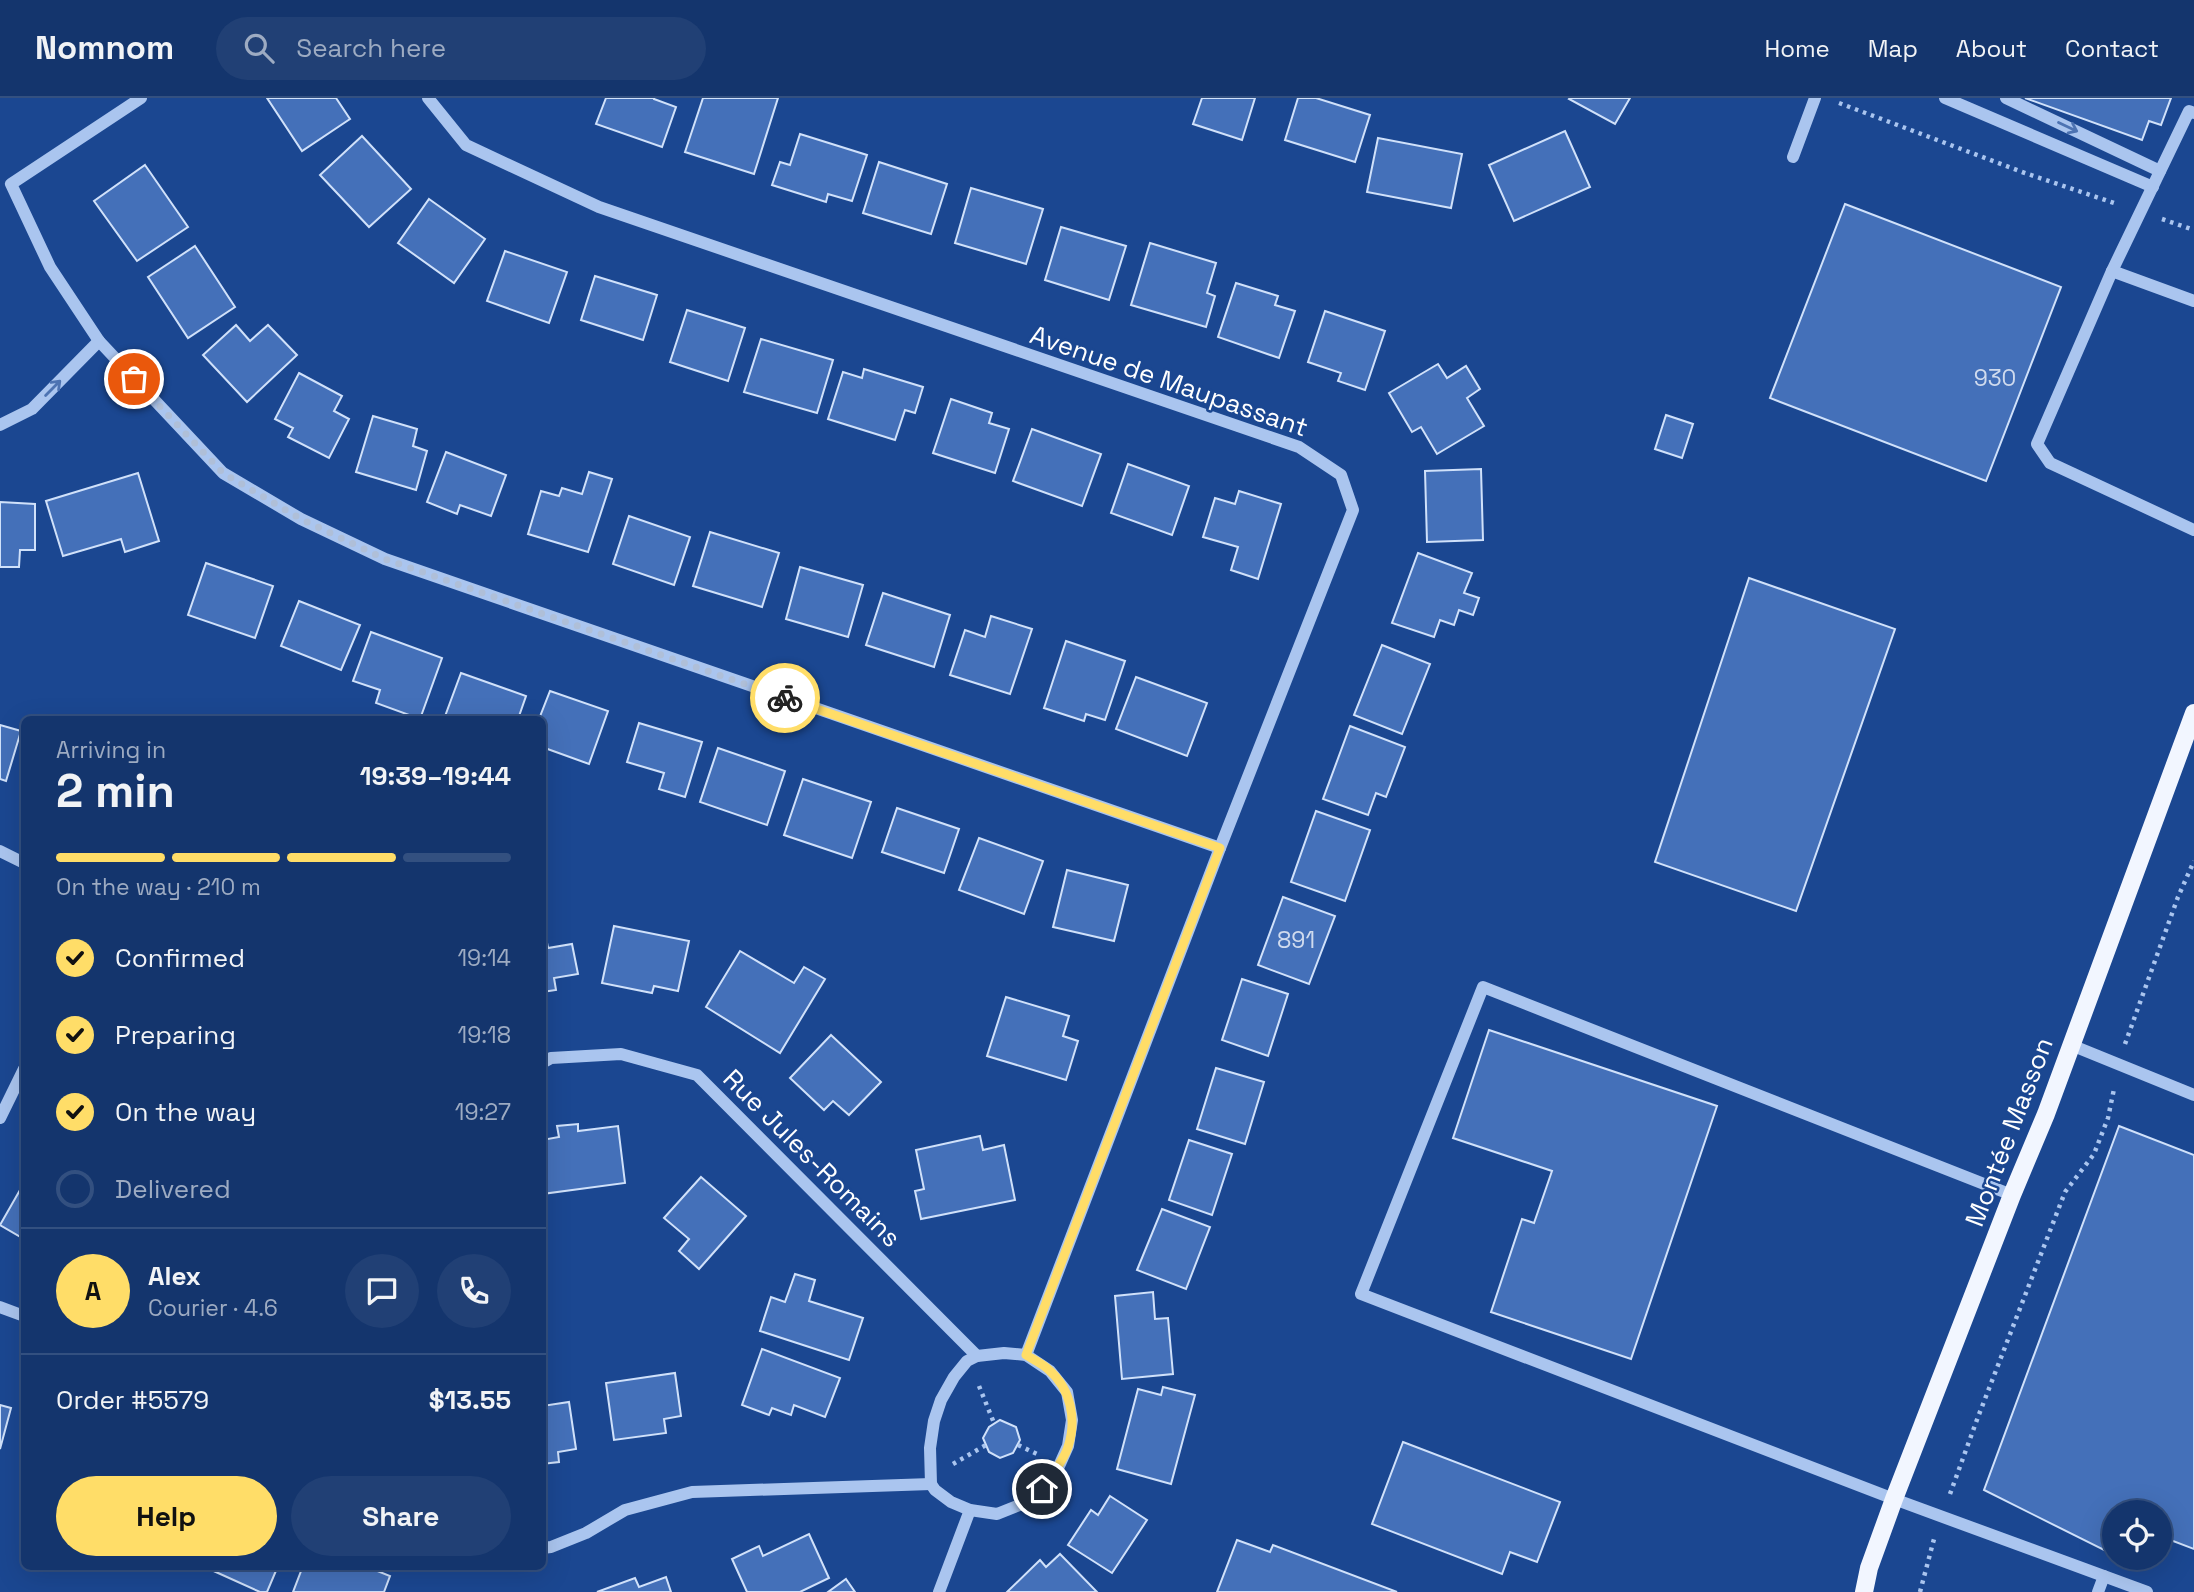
<!DOCTYPE html>
<meta charset="utf-8">
<style>
body{margin:0;font-family:"Space Grotesk",sans-serif;background:#214075;color:#f1f3f6;height:100vh;display:flex;flex-direction:column;font-size:26px;white-space:nowrap}
*{box-sizing:border-box;margin:0}
p{font-size:23px;color:#9dabc2}
.icon{flex:none;width:38px;height:38px;fill:none;stroke:currentColor;stroke-width:2;stroke-linecap:round;stroke-linejoin:round}
.map{position:relative;flex:1;overflow:hidden}
.side{position:absolute;left:21px;top:618px;width:525px;height:854px;display:flex;flex-direction:column;background:#14356d;border-radius:10px;box-shadow:0 7px 28px #0002,0 0 0 2px #335080}
.side>*{flex:none}
.controls{position:absolute;left:2102px;top:1402px;display:grid;gap:14px}
.controls a{display:grid;place-items:center;width:70px;height:70px;border-radius:50%;background:#14356d;box-shadow:0 7px 28px #0002,0 0 0 2px #335080;font-size:35px}
.pin{position:absolute;display:grid;place-items:center;width:60px;height:60px;color:#fff;margin:-30px;border:4px solid #fff;border-radius:50%;box-shadow:0 2px 7px #0007}
.courier{position:absolute;display:grid;place-items:center;width:70px;height:70px;margin:-35px;border:5px solid #ffdd68;border-radius:50%;background:#fff;color:#222;box-shadow:0 2px 9px #0007}
.headline em{font-style:normal;font-weight:800}
.headline div{display:flex;flex-direction:column-reverse}
.headline{display:flex;align-items:center;justify-content:space-between;height:119px;padding:0 35px}
h1{font-size:46px;font-weight:800;line-height:52px}
.bar{display:grid;grid-template-columns:repeat(4,1fr);gap:10px 7px;align-content:center;height:84px;padding:0 35px}
.bar i{height:9px;border-radius:5px;background:#335080}
.bar .on{background:#ffdd68}
.bar p{grid-column:span 4}
.line{display:flex;align-items:center;gap:18px;padding:0 35px;border-top:2px solid #335080}
.line div{flex:1}
.round{display:grid;place-items:center;flex:none;width:74px;height:74px;border-radius:37px;background:#214075}
ol{padding:0 35px;list-style:none}
li{display:flex;align-items:center;gap:21px;height:77px}
li p{margin-inline-start:auto}
li .icon{padding:7px;border-radius:50%;background:#ffdd68;color:#111;stroke-width:4}
li:last-child{color:#9dabc2}
li i{width:38px;height:38px;border:4px solid #335080;border-radius:50%}
.action{display:flex;gap:14px;margin-top:auto;padding:14px 35px}
.action a{flex:1;height:80px;border-radius:42px;background:#ffdd68;color:#111;font-size:28px;font-weight:800;line-height:80px;text-align:center}
.action a+a{background:#214075;color:#f1f3f6}
header{display:flex;align-items:center;gap:42px;box-sizing:border-box;height:98px;padding:0 35px;background:#14356d;border-bottom:2px solid #335080}
header strong{font-size:33px}
nav{display:flex;gap:38px;margin-inline-start:auto;font-size:24px}
.search{width:490px;height:63px;background:#214075;display:flex;align-items:center;gap:18px;box-sizing:border-box;padding:0 24px;border-radius:38px;color:#9dabc2;font-size:26px}
.map>svg:first-child{display:block}
.building{fill:#4470b9;stroke:#d0e1fa;stroke-width:2}
.lines{fill:none;stroke-linecap:round;stroke-linejoin:round}
.path{stroke:#aac5ef;stroke-width:4.5;stroke-dasharray:3.5 5;stroke-linecap:butt}
.minor{stroke:#aac5ef;stroke-width:12}
.major{stroke:#f2f6ff;stroke-width:18}
.oneway{stroke:#4d73b2}
.done{stroke:#afbfd8;stroke-width:7;stroke-dasharray:0 12.6}
.route{stroke:#ffdd68;stroke-width:9}
.labels{text-anchor:middle;stroke-width:5;stroke-linejoin:round;paint-order:stroke}
.number-label{font-size:23px;fill:#d0dbee}
.street-label{font-size:26px;fill:#fff;stroke:#1b4791}
</style>
<header>
<strong>Nomnom</strong>
<div class="search"><svg class="icon" aria-label="search" viewBox="0 0 24 24"><circle cx="10" cy="10" r="6"/><path d="M15 15l6 6"/></svg>Search here</div>
<nav><a>Home</a><a>Map</a><a>About</a><a>Contact</a></nav>
</header>
<div class="map">
<svg width="2194" height="1494" viewBox="0 0 2194 1494">
<rect width="100%" height="100%" fill="#1b4791"/>
<g class="building">
<polygon points="267,0 336,0 350,21 302,53"/>
<polygon points="606,0 654,0 654,1 676,9 662,49 596,26"/>
<polygon points="703,0 778,0 754,76 685,54"/>
<polygon points="1202,0 1255,0 1242,42 1193,26"/>
<polygon points="1298,0 1316,0 1370,17 1355,64 1285,42"/>
<polygon points="1570,0 1630,0 1615,26 1569,1"/>
<polygon points="2025,0 2171,0 2161,27 2149,23 2142,42"/>
<polygon points="1565,33 1590,89 1514,123 1489,67"/>
<polygon points="800,36 867,57 852,103 828,96 826,104 772,87 780,64 790,67"/>
<polygon points="362,38 411,91 369,129 320,77"/>
<polygon points="1378,40 1462,56 1451,110 1367,94"/>
<polygon points="879,64 947,86 931,136 863,115"/>
<polygon points="145,67 188,129 137,163 94,103"/>
<polygon points="971,90 1043,111 1026,166 955,145"/>
<polygon points="429,101 485,141 454,185 398,145"/>
<polygon points="1845,106 2061,189 1986,383 1770,300"/>
<polygon points="1061,129 1126,148 1109,202 1045,182"/>
<polygon points="1150,145 1216,165 1207,195 1215,198 1206,229 1131,207"/>
<polygon points="195,148 235,209 188,240 148,179"/>
<polygon points="505,153 567,174 549,225 487,203"/>
<polygon points="595,178 657,197 643,242 581,222"/>
<polygon points="1236,185 1278,198 1275,207 1295,213 1279,260 1218,239"/>
<polygon points="687,212 745,230 728,283 670,264"/>
<polygon points="1325,213 1385,233 1365,292 1338,283 1341,275 1308,264"/>
<polygon points="236,227 250,243 268,227 297,257 247,304 203,257"/>
<polygon points="761,241 833,262 817,315 744,294"/>
<polygon points="1438,266 1447,280 1466,268 1480,291 1467,300 1484,328 1437,356 1421,329 1412,334 1389,295"/>
<polygon points="864,271 923,289 915,315 905,312 895,342 828,321 843,274 862,280"/>
<polygon points="299,275 342,298 334,313 349,321 329,360 288,339 293,330 275,321"/>
<polygon points="951,301 992,315 989,325 1009,331 995,375 933,355"/>
<polygon points="1666,317 1693,326 1682,360 1655,351"/>
<polygon points="373,318 417,331 413,348 427,353 416,392 356,374"/>
<polygon points="1032,331 1101,356 1082,408 1013,383"/>
<polygon points="446,354 506,377 491,418 460,407 457,416 427,404"/>
<polygon points="1128,366 1189,388 1172,437 1111,415"/>
<polygon points="1481,371 1483,442 1427,444 1425,373"/>
<polygon points="589,374 612,381 588,454 528,436 541,393 559,398 562,390 582,396"/>
<polygon points="138,375 159,443 125,454 121,441 63,458 46,403"/>
<polygon points="1239,393 1281,406 1258,481 1231,472 1238,449 1203,439 1215,400 1235,406"/>
<polygon points="0,404 35,406 35,452 20,452 19,469 0,469"/>
<polygon points="629,418 690,439 674,487 613,466"/>
<polygon points="710,434 779,455 762,509 693,488"/>
<polygon points="1418,455 1472,475 1464,495 1479,500 1473,517 1459,512 1454,527 1440,522 1434,539 1392,525"/>
<polygon points="206,465 273,488 255,540 188,517"/>
<polygon points="800,469 863,487 848,539 786,521"/>
<polygon points="1749,480 1895,531 1796,813 1655,764"/>
<polygon points="883,495 950,517 934,569 866,547"/>
<polygon points="299,503 360,527 341,572 281,548"/>
<polygon points="991,518 1032,531 1010,596 950,577 965,532 985,539"/>
<polygon points="371,534 442,560 420,621 376,605 380,592 353,583"/>
<polygon points="1066,543 1125,563 1105,622 1086,616 1084,623 1044,610"/>
<polygon points="1382,547 1430,566 1402,636 1354,617"/>
<polygon points="461,575 526,598 518,621 444,621"/>
<polygon points="1136,579 1207,605 1187,658 1116,631"/>
<polygon points="550,593 608,613 589,666 542,649 542,621 539,621"/>
<polygon points="639,625 702,644 685,699 659,691 664,675 627,664"/>
<polygon points="0,627 21,633 6,683 0,681"/>
<polygon points="1350,628 1405,649 1386,699 1376,695 1368,717 1323,701"/>
<polygon points="718,650 785,673 767,727 700,704"/>
<polygon points="803,681 871,704 852,760 784,737"/>
<polygon points="897,710 959,731 944,775 882,754"/>
<polygon points="1316,713 1370,732 1345,803 1291,784"/>
<polygon points="979,740 1043,763 1024,816 959,792"/>
<polygon points="1067,772 1128,787 1114,843 1053,829"/>
<polygon points="1283,799 1335,818 1309,886 1258,867"/>
<polygon points="543,823 548,850 572,846 578,876 554,880 556,892 542,894"/>
<polygon points="614,828 689,843 678,893 654,888 652,895 602,885"/>
<polygon points="740,853 794,885 804,869 825,881 780,955 706,909"/>
<polygon points="1242,881 1288,896 1268,958 1222,942"/>
<polygon points="1006,899 1069,918 1063,938 1078,943 1066,982 987,958"/>
<polygon points="1489,932 1717,1008 1631,1261 1491,1214 1522,1121 1534,1125 1552,1073 1453,1040"/>
<polygon points="831,937 881,984 849,1017 833,1003 824,1012 790,980"/>
<polygon points="1216,970 1264,984 1245,1046 1197,1031"/>
<polygon points="578,1026 578,1033 618,1028 625,1085 542,1096 542,1042 559,1039 557,1028"/>
<polygon points="2119,1028 2194,1057 2194,1451 2160,1438 2160,1414 2114,1414 2114,1457 1984,1392"/>
<polygon points="980,1038 983,1052 1004,1047 1015,1102 921,1121 915,1093 924,1091 916,1052"/>
<polygon points="1189,1042 1232,1056 1212,1117 1169,1102"/>
<polygon points="701,1079 746,1118 699,1171 679,1153 689,1141 664,1120"/>
<polygon points="24,1085 24,1141 0,1127"/>
<polygon points="1162,1111 1210,1129 1186,1191 1137,1172"/>
<polygon points="795,1176 815,1182 809,1203 863,1220 849,1262 760,1233 771,1199 785,1204"/>
<polygon points="1153,1194 1155,1221 1168,1220 1173,1276 1122,1281 1115,1198"/>
<polygon points="762,1251 840,1280 825,1319 794,1307 791,1317 772,1310 769,1317 742,1307"/>
<polygon points="675,1275 681,1318 664,1321 666,1335 614,1342 606,1285"/>
<polygon points="1163,1289 1195,1297 1171,1386 1117,1371 1138,1291 1161,1297"/>
<polygon points="569,1304 576,1351 558,1354 559,1364 542,1366 542,1308"/>
<polygon points="0,1307 11,1310 0,1351"/>
<polygon points="1000,1322 1016,1329 1020,1342 1013,1355 1000,1360 989,1354 983,1340 989,1329"/>
<polygon points="1403,1344 1560,1404 1537,1464 1510,1454 1502,1476 1372,1426"/>
<polygon points="1110,1398 1147,1422 1112,1475 1068,1447 1091,1412 1098,1417"/>
<polygon points="809,1436 829,1480 800,1494 747,1494 732,1461 759,1448 763,1458"/>
<polygon points="1237,1442 1270,1454 1273,1447 1397,1494 1217,1494"/>
<polygon points="1060,1456 1097,1494 1007,1494 1040,1462 1046,1469"/>
<polygon points="207,1468 278,1468 267,1494 260,1494 207,1470"/>
<polygon points="303,1468 365,1468 390,1478 384,1494 293,1494"/>
<polygon points="666,1479 671,1494 597,1494 635,1480 639,1489"/>
<polygon points="846,1481 855,1494 828,1494"/>
</g>
<g class="lines">
<g class="path">
<polyline points="1839,5 2022,74 2117,106"/>
<polyline points="2162,121 2194,132"/>
<polyline points="2125,946 2178,799 2194,763"/>
<polyline points="979,1288 994,1325"/>
<polyline points="1018,1347 1039,1357"/>
<polyline points="953,1366 986,1347"/>
<polyline points="1950,1396 1978,1319 2065,1094 2094,1056 2108,1020 2114,991"/>
<polyline points="1920,1494 1934,1441"/>
</g>
<g class="minor">
<polyline points="141,0 11,86 50,169 99,243 223,375 301,421 385,461 1220,750"/>
<polyline points="428,0 466,47 599,109 1299,349 1341,377 1353,412 1220,750 1026,1257"/>
<polyline points="1945,0 2153,89"/>
<polyline points="2006,0 2160,73"/>
<polyline points="1793,59 1815,0"/>
<polyline points="2112,173 2189,13 2194,15"/>
<polyline points="2194,203 2112,173 2037,346 2050,365 2194,432"/>
<polyline points="0,327 32,311 99,243"/>
<polyline points="0,753 24,765"/>
<polyline points="2071,947 2194,997"/>
<polyline points="542,965 551,960 621,956 697,977 977,1258"/>
<polyline points="0,1020 24,971"/>
<polyline points="2012,1097 1483,889 1361,1196 1894,1401 2147,1494"/>
<polyline points="0,1209 24,1218"/>
<polygon points="1004,1255 1026,1257 1050,1273 1067,1294 1072,1322 1068,1348 1059,1368 1042,1391 1022,1406 997,1416 970,1412 951,1404 935,1392 931,1386 930,1350 934,1323 941,1302 954,1279 967,1263 977,1258"/>
<polyline points="542,1450 551,1449 586,1435 625,1412 692,1394 931,1386"/>
<polyline points="939,1494 970,1412"/>
<polyline points="2098,1494 2104,1478"/>
</g>
<polyline class="major" points="1864,1494 1869,1470 1894,1401 2012,1097 2046,1016 2194,615"/>
</g>
<defs><path id="oneway-shaft" d="M-6 0H5M1.5-3L5.5 0L1.5 3" fill="none" stroke-width="1.6" stroke-linecap="round" stroke-linejoin="round" transform="scale(1.75)"/></defs>
<g class="oneway">
<use href="#oneway-shaft" transform="translate(2068 29) rotate(25)"/>
<use href="#oneway-shaft" transform="translate(53 290) rotate(-45)"/>
</g>
<g class="lines">
<polyline class="done" points="134,281 223,375 301,421 385,461 785,600"/>
<path class="route" d="M785,600L1220,750L1026,1257C1034,1262 1043,1266 1049,1272C1071,1291 1077,1322 1068,1349C1063,1364 1051,1378 1042,1391"/>
</g>
<g class="labels">
<g class="number-label">
<text x="1995" y="288">930</text>
<text x="1296" y="850">891</text>
</g>
<g class="street-label">
<text transform="translate(1169 283) rotate(19)" y="9">Avenue de Maupassant</text>
<text transform="translate(2009 1034) rotate(-69)" y="9">Montée Masson</text>
<text transform="translate(812 1060) rotate(45)" y="9">Rue Jules-Romains</text>
</g>
</g>
</svg>
<div class="controls">
<a><svg class="icon" aria-label="locate" viewBox="0 0 24 24"><circle cx="12" cy="12" r="6"/><path d="M12 2v4M12 18v4M2 12h4M18 12h4"/></svg></a>
</div>
<div class="pin" style="left:134px;top:281px;background:#ea580c"><svg class="icon" aria-label="bag" viewBox="0 0 24 24"><path d="M5 8h14l-1 12H6zM9 8a3 3 0 0 1 6 0"/></svg></div>
<div class="pin" style="left:1042px;top:1391px;background:#1f2937"><svg class="icon" aria-label="home" viewBox="0 0 24 24"><path d="M3 11l9-7 9 7M6 9v11h12V9"/></svg></div>
<div class="courier" style="left:785px;top:600px"><svg class="icon" aria-label="bike" viewBox="0 0 24 24"><circle cx="6" cy="16" r="4"/><circle cx="18" cy="16" r="4"/><path d="M6 16l4-8h5l3 8M10 8l3 8H6M13 5h3"/></svg></div>
<section class="side">
<div class="headline"><div><h1>2 min</h1><p>Arriving in</p></div><em>19:39–19:44</em></div>
<div class="bar"><i class="on"></i><i class="on"></i><i class="on"></i><i></i><p>On the way · 210 m</p></div>
<ol>
<li><svg class="icon" aria-label="check" viewBox="0 0 24 24"><path d="M5 12l5 5 9-10"/></svg>Confirmed<p>19:14</p></li>
<li><svg class="icon" aria-label="check" viewBox="0 0 24 24"><path d="M5 12l5 5 9-10"/></svg>Preparing<p>19:18</p></li>
<li><svg class="icon" aria-label="check" viewBox="0 0 24 24"><path d="M5 12l5 5 9-10"/></svg>On the way<p>19:27</p></li>
<li><i></i>Delivered</li>
</ol>
<div class="line" style="height:126px"><b class="round" style="background:#ffdd68;color:#111">A</b><div><b>Alex</b><p>Courier · 4.6</p></div><a class="round"><svg class="icon" aria-label="chat" viewBox="0 0 24 24"><path d="M4 5h16v11H9l-5 4z"/></svg></a><a class="round"><svg class="icon" aria-label="phone" viewBox="0 0 24 24"><path d="M5 4h4l2 5-3 2q2 4 5 5l2-3 5 2v4C11 20 4 13 5 4z"/></svg></a></div>
<div class="line" style="height:91px"><div>Order #5579</div><b>$13.55</b></div>
<div class="action"><a>Help</a><a>Share</a></div>
</section>
</div>
